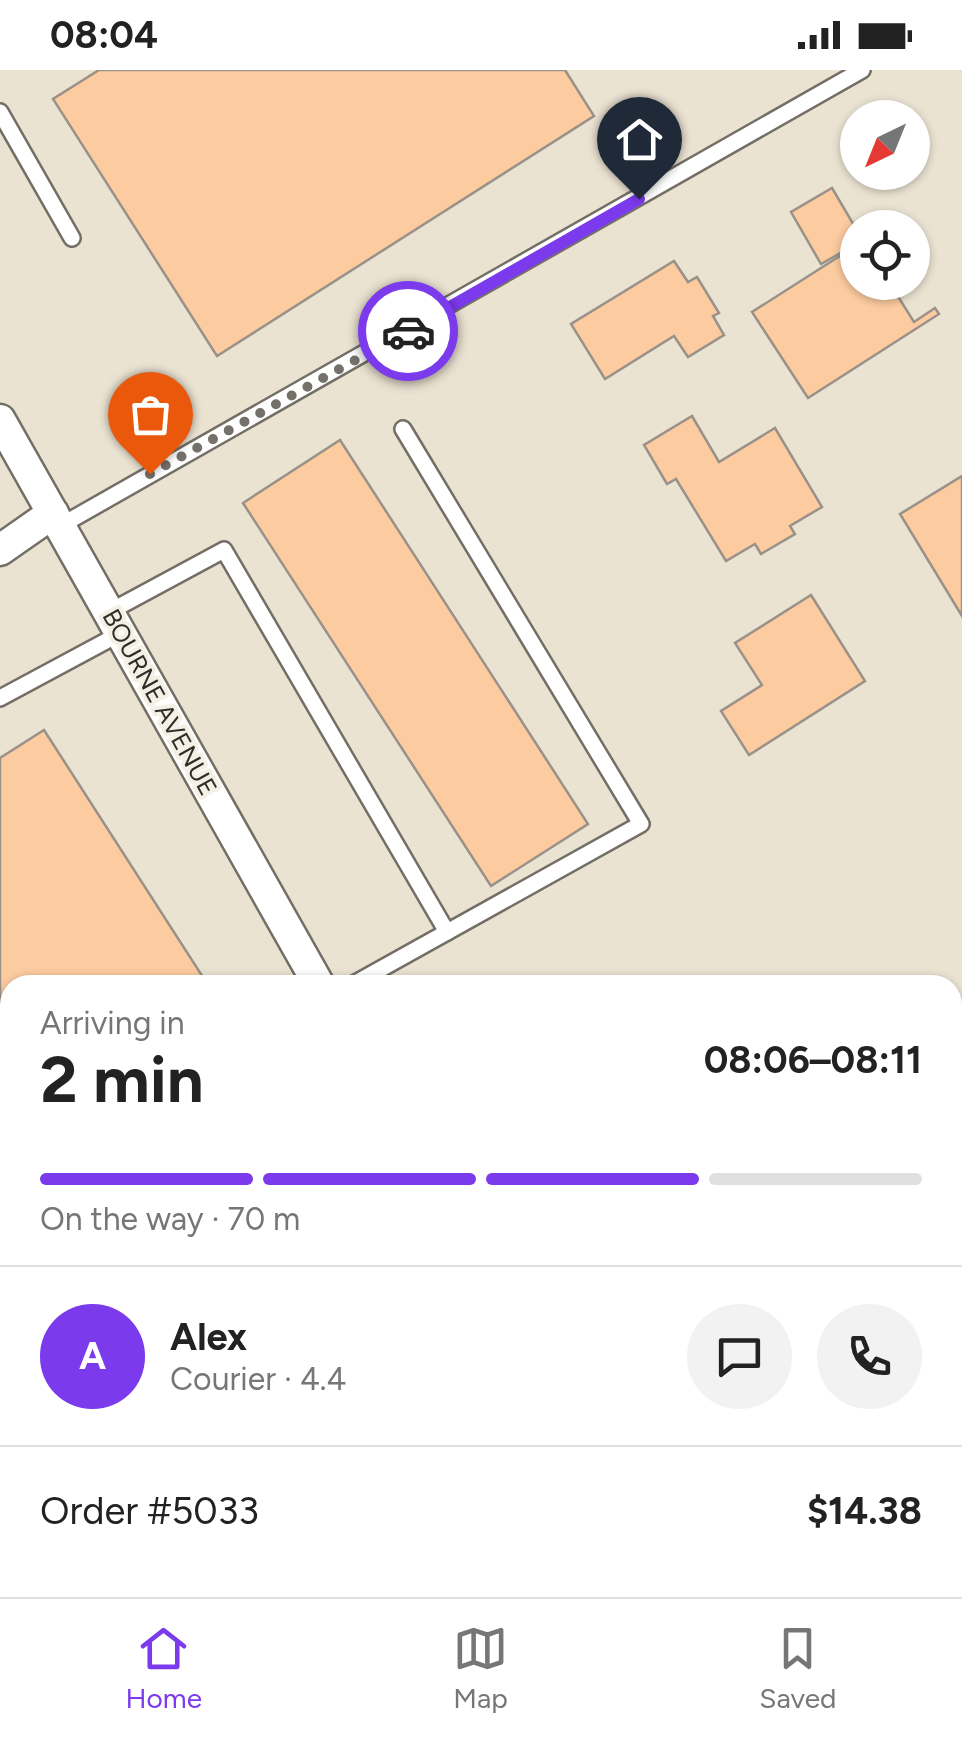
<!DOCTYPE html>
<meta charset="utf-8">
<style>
body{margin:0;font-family:Figtree,sans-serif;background:#f2f2f2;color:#222;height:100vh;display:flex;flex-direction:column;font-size:38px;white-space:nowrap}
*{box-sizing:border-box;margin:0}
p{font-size:32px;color:#767676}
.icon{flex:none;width:55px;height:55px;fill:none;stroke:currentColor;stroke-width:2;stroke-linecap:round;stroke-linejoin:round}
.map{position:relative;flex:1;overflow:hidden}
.drawer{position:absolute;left:0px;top:905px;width:962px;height:622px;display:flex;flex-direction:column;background:#fff;border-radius:30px 30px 0 0;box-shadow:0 2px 8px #0004}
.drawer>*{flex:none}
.needle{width:65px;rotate:223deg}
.buttons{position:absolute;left:840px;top:30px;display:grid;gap:20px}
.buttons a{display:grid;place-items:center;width:90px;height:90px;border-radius:50%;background:#fff;box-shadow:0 2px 8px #0004;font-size:50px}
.pin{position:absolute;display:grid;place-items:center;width:85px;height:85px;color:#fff;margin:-102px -42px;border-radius:50% 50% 50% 0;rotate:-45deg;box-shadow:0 0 10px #0007}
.pin .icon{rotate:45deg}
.courier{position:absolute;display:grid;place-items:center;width:100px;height:100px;margin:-50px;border:8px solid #7c3aed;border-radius:50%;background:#fff;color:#222;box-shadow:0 2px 12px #0007}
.headline em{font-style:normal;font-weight:700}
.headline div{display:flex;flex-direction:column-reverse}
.headline{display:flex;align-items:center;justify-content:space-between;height:170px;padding:0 40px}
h1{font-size:65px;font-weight:700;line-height:75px}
.bar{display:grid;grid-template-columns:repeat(4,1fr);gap:15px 10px;align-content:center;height:120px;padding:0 40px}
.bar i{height:12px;border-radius:8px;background:#e0e0e0}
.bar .on{background:#7c3aed}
.bar p{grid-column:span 4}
.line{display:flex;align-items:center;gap:25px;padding:0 40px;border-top:2px solid #e0e0e0}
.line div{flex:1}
.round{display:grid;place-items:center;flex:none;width:105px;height:105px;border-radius:52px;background:#f2f2f2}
.status{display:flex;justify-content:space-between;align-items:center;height:70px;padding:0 50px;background:#fff;direction:ltr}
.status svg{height:28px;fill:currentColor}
.menu{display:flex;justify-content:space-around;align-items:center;height:140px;border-top:2px solid #e0e0e0;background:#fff;font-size:28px;color:#767676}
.menu a{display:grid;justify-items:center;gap:5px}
.menu .on{color:#7c3aed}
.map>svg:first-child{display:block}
.built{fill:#ebe3d2;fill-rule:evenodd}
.building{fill:#fccba0;stroke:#9a9189;stroke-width:2.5}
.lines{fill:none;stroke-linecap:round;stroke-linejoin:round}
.lane-casing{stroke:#746f66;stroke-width:20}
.street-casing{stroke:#746f66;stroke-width:35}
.lane{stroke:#fff;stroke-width:15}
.street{stroke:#fff;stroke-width:30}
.done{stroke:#74716b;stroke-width:10;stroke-dasharray:0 18}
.route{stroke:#7c3aed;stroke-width:12}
.labels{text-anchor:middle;stroke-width:8;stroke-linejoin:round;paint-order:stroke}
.street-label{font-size:25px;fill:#2f2d29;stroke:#f5f0e5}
</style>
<div class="status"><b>08:04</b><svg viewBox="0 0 49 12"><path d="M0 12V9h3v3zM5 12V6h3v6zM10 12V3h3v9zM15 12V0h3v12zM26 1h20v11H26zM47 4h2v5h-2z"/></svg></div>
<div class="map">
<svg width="962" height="1527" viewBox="0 0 962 1527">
<rect width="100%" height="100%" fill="#f5f0e5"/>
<path class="built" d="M0,0H962V1527H0ZM858,48H912V102H858ZM858,158H912V212H858ZM10,915H952V1518H10Z"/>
<g class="building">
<polygon points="99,0 565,0 594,46 217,286 53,29"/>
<polygon points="832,118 858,162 858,173 821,194 791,142"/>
<polygon points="858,183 858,212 889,212 914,252 935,238 939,244 808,328 752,242 843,184 846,190"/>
<polygon points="674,191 688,212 697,207 719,243 713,246 724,265 688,287 674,266 605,309 571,254"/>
<polygon points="692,346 719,392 775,358 822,437 790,456 795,464 761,484 755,474 726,491 676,409 667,414 644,375"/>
<polygon points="340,370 588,754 491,816 243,433"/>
<polygon points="962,406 962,546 900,444"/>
<polygon points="811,525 865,611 749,685 721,641 762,615 735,573"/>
<polygon points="44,660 208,915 10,915 10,1048 0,1033 0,688"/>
<polygon points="962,988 962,1105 952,1091 952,994"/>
<polygon points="10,1383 10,1518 97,1518 81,1527 15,1527 0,1503 0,1390"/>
<polygon points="332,1518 539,1518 542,1523 535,1527 317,1527"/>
</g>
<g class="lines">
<defs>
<g id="lane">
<polyline points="0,42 72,168"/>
<polyline points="60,456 862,0"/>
<polyline points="109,542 224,480 447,862"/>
<polyline points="0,628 121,563"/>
<polyline points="352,915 641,754 403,359"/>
<polyline points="0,1283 10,1278"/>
<polyline points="952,1302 962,1321"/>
<polyline points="873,1518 878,1527"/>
<polyline points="205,1527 221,1518"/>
</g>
<g id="street">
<polyline points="0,350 319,915"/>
<polyline points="0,480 53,443"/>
<polyline points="656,1518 661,1527"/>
<polyline points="929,1527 946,1518"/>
</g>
</defs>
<use href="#lane" class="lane-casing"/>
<use href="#street" class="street-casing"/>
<use href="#lane" class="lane"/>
<use href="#street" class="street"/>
</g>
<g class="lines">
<polyline class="done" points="150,404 408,261"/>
<polyline class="route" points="408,261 639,129"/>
</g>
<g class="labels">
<g class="street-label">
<text transform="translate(160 632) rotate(61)" y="9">BOURNE AVENUE</text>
</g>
</g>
</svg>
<div class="buttons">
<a><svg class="needle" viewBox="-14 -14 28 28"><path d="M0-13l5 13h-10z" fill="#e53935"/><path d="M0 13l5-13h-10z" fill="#767676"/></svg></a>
<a><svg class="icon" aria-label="locate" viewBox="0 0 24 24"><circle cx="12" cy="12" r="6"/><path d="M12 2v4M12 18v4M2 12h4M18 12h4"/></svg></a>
</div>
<div class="pin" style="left:150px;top:404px;background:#ea580c"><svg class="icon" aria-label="bag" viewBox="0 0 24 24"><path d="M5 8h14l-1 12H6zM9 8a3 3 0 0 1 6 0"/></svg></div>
<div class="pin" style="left:639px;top:129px;background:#1f2937"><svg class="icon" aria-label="home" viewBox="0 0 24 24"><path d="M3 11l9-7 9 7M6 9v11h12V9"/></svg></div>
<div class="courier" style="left:408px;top:261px"><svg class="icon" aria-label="car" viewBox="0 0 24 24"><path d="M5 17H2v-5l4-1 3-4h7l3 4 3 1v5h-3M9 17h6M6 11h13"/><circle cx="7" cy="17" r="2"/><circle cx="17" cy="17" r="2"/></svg></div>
<section class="drawer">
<div class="headline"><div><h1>2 min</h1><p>Arriving in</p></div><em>08:06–08:11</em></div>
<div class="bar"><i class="on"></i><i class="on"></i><i class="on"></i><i></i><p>On the way · 70 m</p></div>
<div class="line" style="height:180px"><b class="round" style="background:#7c3aed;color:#fff">A</b><div><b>Alex</b><p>Courier · 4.4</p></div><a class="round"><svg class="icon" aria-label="chat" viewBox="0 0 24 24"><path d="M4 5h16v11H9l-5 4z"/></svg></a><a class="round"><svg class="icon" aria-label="phone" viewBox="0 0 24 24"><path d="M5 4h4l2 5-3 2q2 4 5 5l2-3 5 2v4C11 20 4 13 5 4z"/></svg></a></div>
<div class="line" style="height:130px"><div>Order #5033</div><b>$14.38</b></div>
</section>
</div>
<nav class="menu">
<a class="on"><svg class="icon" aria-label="home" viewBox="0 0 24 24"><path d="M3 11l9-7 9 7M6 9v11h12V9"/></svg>Home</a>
<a><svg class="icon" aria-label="map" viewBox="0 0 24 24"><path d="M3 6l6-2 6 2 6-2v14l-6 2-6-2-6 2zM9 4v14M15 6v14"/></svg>Map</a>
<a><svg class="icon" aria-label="saved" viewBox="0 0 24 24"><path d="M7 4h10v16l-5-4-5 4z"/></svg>Saved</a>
</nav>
